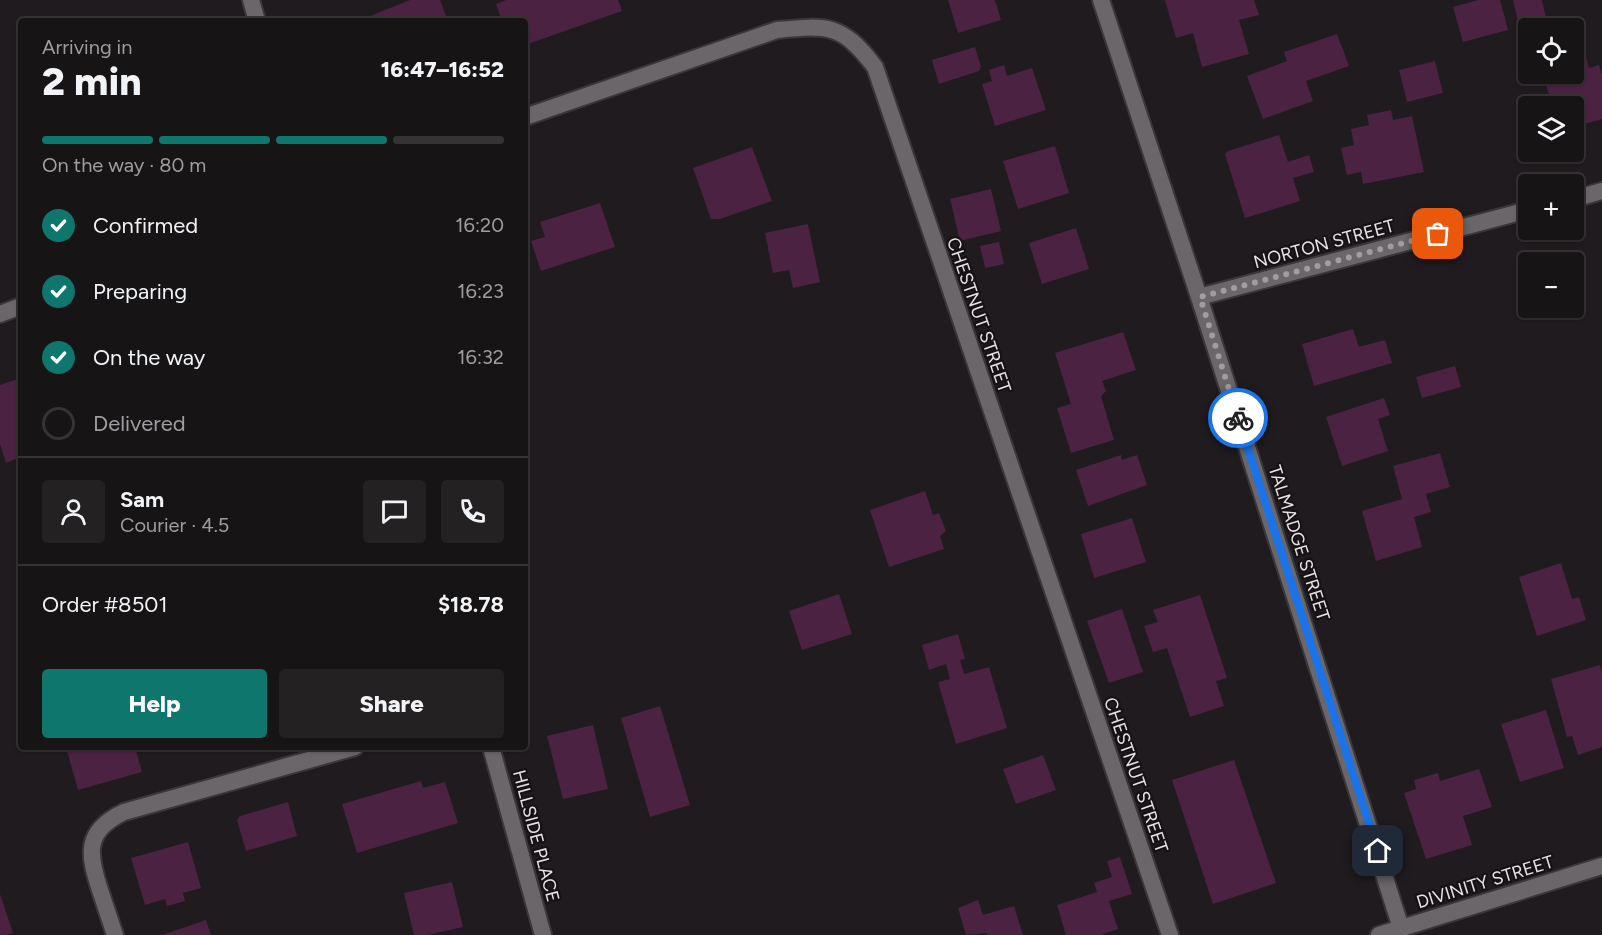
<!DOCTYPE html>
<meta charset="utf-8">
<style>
body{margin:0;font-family:Figtree,sans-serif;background:#242123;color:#f1f3f6;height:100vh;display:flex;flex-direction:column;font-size:22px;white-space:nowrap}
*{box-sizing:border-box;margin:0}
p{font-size:20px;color:#9e9ea1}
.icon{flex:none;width:33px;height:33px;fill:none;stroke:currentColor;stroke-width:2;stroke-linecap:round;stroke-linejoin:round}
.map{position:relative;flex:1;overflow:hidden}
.panel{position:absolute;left:18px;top:18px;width:510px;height:732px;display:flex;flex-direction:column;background:#171416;border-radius:6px;box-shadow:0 2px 4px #0004,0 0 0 2px #363335}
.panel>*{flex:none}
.fabs{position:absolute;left:1518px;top:18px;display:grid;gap:12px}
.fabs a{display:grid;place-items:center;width:66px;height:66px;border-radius:6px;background:#171416;box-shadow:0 2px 4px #0004,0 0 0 2px #363335;font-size:30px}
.pin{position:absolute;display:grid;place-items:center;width:51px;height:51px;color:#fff;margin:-26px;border-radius:12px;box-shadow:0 3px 9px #0006}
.courier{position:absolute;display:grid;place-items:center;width:60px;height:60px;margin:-30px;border:4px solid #1a73e8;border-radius:50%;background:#fff;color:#222;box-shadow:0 2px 8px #0007}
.summary em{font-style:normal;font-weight:800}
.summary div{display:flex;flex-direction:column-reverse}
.summary{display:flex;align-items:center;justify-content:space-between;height:102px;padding:0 24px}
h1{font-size:39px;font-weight:800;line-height:45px}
.bar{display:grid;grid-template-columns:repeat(4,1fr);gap:9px 6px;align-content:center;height:72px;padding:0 24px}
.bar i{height:8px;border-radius:4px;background:#363335}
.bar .on{background:#0f766e}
.bar p{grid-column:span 4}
.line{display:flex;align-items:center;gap:15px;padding:0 24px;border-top:2px solid #363335}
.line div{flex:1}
.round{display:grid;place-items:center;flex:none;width:63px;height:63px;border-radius:6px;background:#242123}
ol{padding:0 24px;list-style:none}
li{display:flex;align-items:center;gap:18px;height:66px}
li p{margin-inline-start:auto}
li .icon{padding:6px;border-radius:50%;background:#0f766e;color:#fff;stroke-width:4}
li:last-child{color:#9e9ea1}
li i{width:33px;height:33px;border:3px solid #363335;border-radius:50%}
.button{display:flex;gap:12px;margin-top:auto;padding:12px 24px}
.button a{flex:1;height:69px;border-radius:6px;background:#0f766e;color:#fff;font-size:24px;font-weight:800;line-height:69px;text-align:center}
.button a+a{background:#242123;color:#f1f3f6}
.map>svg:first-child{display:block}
.building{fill:#4c2242}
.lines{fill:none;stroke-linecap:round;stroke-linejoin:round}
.minor-casing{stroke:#3a3739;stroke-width:20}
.minor{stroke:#6b6669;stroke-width:16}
.done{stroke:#a09d9f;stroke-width:6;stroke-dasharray:0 10.8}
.route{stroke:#1a73e8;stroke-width:8}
.labels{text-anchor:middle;stroke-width:4.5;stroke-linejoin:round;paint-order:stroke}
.street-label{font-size:18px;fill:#e6e3e5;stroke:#161215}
</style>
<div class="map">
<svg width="1602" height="935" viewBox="0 0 1602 935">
<rect width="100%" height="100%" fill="#1f1b1e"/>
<g class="building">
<polygon points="410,0 440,0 448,21 372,21 370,16"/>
<polygon points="506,0 618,0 622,11 525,45 525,21 502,21 496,4"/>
<polygon points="948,0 995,0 1001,20 958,33"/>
<polygon points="1165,0 1254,0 1259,15 1239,20 1249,54 1202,67 1193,33 1176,38"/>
<polygon points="1478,0 1500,0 1508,30 1463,42 1453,7"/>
<polygon points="1513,0 1542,0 1546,18 1521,24 1518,21"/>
<polygon points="1337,34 1349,66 1306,81 1313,101 1263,119 1247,76 1287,61 1284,52"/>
<polygon points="975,47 981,67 979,71 939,84 932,60"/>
<polygon points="1585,53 1589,68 1599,65 1602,75 1602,119 1574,127 1574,106 1552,106 1545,80 1550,79 1549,74 1574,74 1574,56"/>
<polygon points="1435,61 1443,93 1407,102 1399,70"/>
<polygon points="1004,65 1007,76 1032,68 1046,110 995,126 982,84 992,81 989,70"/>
<polygon points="1391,110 1393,120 1412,116 1424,172 1363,184 1361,172 1347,175 1341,148 1354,145 1351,129 1369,125 1367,115"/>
<polygon points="1279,135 1288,162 1309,155 1314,172 1293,178 1300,201 1245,218 1225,154 1228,151"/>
<polygon points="1055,146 1069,193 1018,209 1003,161"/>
<polygon points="752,147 772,201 720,219 711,219 693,168"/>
<polygon points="991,189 1001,231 960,241 950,199"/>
<polygon points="600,203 615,247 541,271 531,241 545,237 540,222"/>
<polygon points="808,224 820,282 793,288 789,270 773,273 765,233"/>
<polygon points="1076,228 1089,269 1042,284 1029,243"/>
<polygon points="999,242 1004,264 985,268 980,246"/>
<polygon points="1353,329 1359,347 1385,340 1392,363 1314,386 1302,344"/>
<polygon points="1123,332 1136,370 1102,381 1106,391 1101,396 1114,440 1071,453 1057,408 1071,404 1055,353"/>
<polygon points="1455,366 1461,387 1422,398 1416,377"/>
<polygon points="21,378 21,457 6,463 0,444 0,385"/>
<polygon points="1384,398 1390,415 1378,419 1388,451 1342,466 1326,417"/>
<polygon points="1440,453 1450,487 1426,494 1431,512 1414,517 1422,547 1376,561 1362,511 1402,499 1393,466"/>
<polygon points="1121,455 1122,460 1137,455 1147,485 1088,506 1076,470"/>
<polygon points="925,491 933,515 939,513 946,531 940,536 944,549 889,567 870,510"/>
<polygon points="1132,518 1146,562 1094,578 1081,534"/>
<polygon points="1561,563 1572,599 1579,597 1586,620 1537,636 1519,577"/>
<polygon points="839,594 852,634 802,650 789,611"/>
<polygon points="1200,595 1227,678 1216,681 1224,706 1190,717 1167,648 1153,652 1144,626 1158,622 1153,610"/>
<polygon points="1122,609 1143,672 1109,683 1087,621"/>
<polygon points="958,634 965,659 960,660 964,674 989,667 1007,728 956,744 938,682 950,679 946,664 929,670 922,645"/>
<polygon points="1600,665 1602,672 1602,747 1578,755 1572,736 1567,737 1551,679"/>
<polygon points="660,706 690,805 650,817 621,718"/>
<polygon points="1546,710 1564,768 1520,782 1501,724"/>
<polygon points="593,725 608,789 563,799 547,736"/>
<polygon points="66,747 135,747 142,772 78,790"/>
<polygon points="1043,755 1056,790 1016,804 1003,769"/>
<polygon points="1234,760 1276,883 1213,904 1172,780"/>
<polygon points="1479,769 1492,807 1463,816 1472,845 1426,859 1404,793 1416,789 1414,780 1438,773 1440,781"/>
<polygon points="421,781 423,788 445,782 458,823 357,853 342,804"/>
<polygon points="288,802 297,836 246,851 237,820 240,816"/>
<polygon points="188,842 201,888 183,893 185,901 167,906 165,899 145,905 131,858"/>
<polygon points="1120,857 1132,894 1109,901 1118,929 1100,935 1066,935 1057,905 1097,892 1094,883 1112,877 1107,861"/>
<polygon points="452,882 463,927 427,935 414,935 404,893"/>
<polygon points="0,894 13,933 6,935 0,935"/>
<polygon points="978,900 983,915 1014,906 1023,935 987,935 986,933 966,935 958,908"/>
<polygon points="206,920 211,935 162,935"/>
</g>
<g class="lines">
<defs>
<g id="minor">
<polyline points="251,0 257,21"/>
<polyline points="1101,0 1199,297 1401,928"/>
<path d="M525,117L777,30C829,25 842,24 875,67L1170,935"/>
<polyline points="1574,199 1602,191"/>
<polyline points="1199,297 1528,210"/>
<polyline points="0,314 21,306"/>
<polyline points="491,747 543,935"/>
<path d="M115,935C110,920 105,905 100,890C88,854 84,831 124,812L355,747"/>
<polyline points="1379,935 1602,866"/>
</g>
</defs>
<use href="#minor" class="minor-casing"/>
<use href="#minor" class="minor"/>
</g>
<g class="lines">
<polyline class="done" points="1238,418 1200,297 1438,234"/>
<polyline class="route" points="1238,418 1378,851"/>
</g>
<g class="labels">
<g class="street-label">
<text transform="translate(1324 244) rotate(-15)" y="6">NORTON STREET</text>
<text transform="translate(979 315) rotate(71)" y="6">CHESTNUT STREET</text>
<text transform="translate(1299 543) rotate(72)" y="6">TALMADGE STREET</text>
<text transform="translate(1136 775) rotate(71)" y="6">CHESTNUT STREET</text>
<text transform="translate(536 836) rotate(75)" y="6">HILLSIDE PLACE</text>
<text transform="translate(1485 882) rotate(-17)" y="6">DIVINITY STREET</text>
</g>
</g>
</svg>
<div class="fabs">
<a><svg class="icon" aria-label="locate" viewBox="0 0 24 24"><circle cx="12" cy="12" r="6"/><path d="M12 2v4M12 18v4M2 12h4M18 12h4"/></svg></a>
<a><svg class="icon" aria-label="layers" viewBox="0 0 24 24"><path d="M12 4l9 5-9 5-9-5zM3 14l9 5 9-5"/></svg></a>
<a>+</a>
<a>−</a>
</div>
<div class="pin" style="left:1438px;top:234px;background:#ea580c"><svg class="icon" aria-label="bag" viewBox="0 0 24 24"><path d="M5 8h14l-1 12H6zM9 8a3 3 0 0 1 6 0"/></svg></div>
<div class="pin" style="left:1378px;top:851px;background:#1f2937"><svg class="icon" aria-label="home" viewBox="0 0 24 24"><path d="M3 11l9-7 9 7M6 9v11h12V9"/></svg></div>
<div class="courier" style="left:1238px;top:418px"><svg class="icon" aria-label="bike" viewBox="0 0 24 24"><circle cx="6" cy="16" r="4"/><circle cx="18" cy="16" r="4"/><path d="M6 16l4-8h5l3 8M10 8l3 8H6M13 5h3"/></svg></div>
<section class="panel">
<div class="summary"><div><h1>2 min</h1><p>Arriving in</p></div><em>16:47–16:52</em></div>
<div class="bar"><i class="on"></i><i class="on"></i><i class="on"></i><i></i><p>On the way · 80 m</p></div>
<ol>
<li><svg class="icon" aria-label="check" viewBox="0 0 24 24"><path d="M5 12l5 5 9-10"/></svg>Confirmed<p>16:20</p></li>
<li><svg class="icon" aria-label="check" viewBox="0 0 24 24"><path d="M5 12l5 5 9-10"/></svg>Preparing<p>16:23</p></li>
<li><svg class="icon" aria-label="check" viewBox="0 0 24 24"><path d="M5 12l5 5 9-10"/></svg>On the way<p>16:32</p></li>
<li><i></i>Delivered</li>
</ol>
<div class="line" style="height:108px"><a class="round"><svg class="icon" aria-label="person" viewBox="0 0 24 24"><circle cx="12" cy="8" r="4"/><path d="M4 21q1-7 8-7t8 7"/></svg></a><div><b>Sam</b><p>Courier · 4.5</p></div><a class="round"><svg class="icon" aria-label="chat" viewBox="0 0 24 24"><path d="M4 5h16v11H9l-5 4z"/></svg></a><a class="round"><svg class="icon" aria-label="phone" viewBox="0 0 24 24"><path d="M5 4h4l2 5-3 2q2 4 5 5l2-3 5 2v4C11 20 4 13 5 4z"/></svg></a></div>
<div class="line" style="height:78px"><div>Order #8501</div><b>$18.78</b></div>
<div class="button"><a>Help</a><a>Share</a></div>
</section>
</div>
